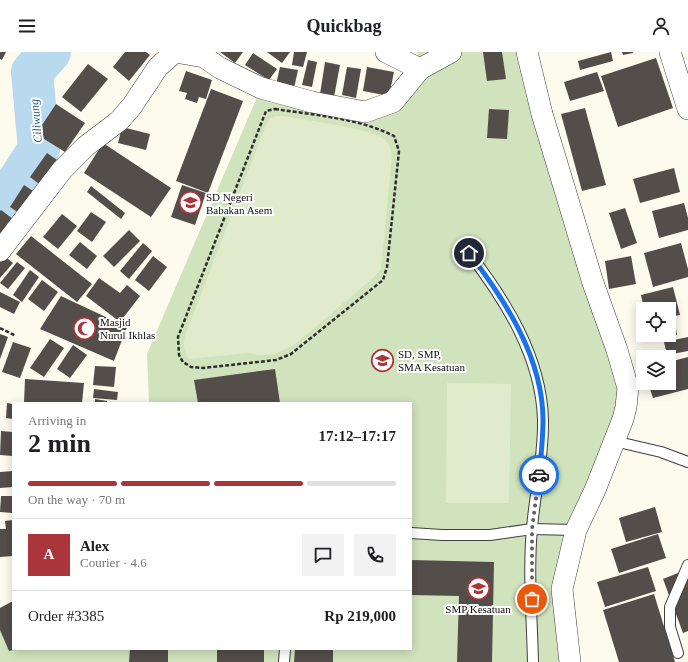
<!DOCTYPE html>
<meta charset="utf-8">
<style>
body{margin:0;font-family:Georgia,serif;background:#f2f2f2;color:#202124;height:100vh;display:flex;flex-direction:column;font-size:15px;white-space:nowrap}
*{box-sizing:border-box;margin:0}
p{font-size:13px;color:#757577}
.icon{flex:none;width:22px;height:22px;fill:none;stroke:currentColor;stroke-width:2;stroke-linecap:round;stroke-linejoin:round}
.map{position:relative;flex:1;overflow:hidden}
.drawer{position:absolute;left:12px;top:350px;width:400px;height:248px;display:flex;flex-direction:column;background:#fff;border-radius:0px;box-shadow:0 2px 10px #0003}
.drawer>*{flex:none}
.fabs{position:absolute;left:636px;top:250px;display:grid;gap:8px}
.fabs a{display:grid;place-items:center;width:40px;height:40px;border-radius:0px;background:#fff;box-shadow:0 2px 10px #0003;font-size:20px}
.pin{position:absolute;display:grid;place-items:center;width:34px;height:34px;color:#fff;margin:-17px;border:2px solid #fff;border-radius:50%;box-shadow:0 1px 4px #0007}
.courier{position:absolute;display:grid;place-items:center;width:40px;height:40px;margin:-20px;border:3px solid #1a73e8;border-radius:50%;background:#fff;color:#222;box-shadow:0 1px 5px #0007}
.overview em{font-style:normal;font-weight:600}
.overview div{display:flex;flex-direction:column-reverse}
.overview{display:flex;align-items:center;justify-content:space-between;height:68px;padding:0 16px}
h1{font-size:26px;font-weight:600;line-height:30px}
.bar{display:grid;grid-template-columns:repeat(4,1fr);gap:6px 4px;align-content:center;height:48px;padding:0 16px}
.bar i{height:5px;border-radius:3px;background:#e0e0e0}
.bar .selected{background:#aa363c}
.bar p{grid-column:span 4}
.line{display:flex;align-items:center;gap:10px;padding:0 16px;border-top:1px solid #e0e0e0}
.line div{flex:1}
.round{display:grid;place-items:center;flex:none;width:42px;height:42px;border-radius:0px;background:#f2f2f2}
header{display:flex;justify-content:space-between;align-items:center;height:52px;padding:0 16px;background:#fff;font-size:18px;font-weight:600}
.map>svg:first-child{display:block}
.green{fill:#d0e3bc}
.pitch{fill:#e0ebcc}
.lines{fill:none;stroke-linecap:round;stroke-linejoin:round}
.river{stroke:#b9daee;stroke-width:42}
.building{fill:#534e4a}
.service-casing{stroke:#3f3f3f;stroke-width:12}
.minor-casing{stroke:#3f3f3f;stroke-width:22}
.path{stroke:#2e2e2e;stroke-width:2.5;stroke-dasharray:4 2;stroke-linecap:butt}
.service{stroke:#fff;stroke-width:10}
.minor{stroke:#fff;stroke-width:21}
.done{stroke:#605f5b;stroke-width:4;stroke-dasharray:0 7.2}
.route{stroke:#1a73e8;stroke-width:5}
.labels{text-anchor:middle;stroke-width:4;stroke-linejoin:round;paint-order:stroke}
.poi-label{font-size:11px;fill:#0c0c0c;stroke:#fff;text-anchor:start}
.water-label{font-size:12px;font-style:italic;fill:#26608e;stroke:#fff}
</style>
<header><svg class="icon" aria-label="menu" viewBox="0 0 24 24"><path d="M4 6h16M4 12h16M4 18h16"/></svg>Quickbag<svg class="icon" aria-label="person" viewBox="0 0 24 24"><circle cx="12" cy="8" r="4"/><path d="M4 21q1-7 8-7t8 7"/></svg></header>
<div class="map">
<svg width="688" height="610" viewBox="0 0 688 610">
<rect width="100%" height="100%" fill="#fdfaee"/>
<polygon class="green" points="417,0 528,0 628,336 562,537 570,610 0,610 0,556 13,549 13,597 411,597 411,351 149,351 147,302 261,36 365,60 420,17"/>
<g class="pitch">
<path d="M276,64H283C305,68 369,76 384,87C389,91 391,96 392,103L381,217L373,226L294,293L272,303H259L248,301L189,307C183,299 183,293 185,284L264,78L269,67Z"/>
<polygon points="447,331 511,332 509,451 446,451"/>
</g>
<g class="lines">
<polyline class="river" points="0,157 39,97 32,20 50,0"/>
</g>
<g class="building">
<polygon points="0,0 6,0 2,8 0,7"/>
<polygon points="125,0 146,0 150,3 129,29 113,15"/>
<polygon points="220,0 243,0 235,11"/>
<polygon points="267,0 290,0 282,11"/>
<polygon points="294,0 307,0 303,15 292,13"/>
<polygon points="483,0 502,0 506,27 487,29"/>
<polygon points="611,0 613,9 580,18 578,9"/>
<polygon points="622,0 633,0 633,1 623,3"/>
<polygon points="253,1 277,17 269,28 245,13"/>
<polygon points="656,6 673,56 618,75 601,24"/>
<polygon points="308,8 317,10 312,35 302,33"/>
<polygon points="325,10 340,13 334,45 320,42"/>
<polygon points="88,12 108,27 81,60 62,45"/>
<polygon points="280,15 298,18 293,41 275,37"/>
<polygon points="347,15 361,17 356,46 342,43"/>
<polygon points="367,15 394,20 389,44 363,39"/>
<polygon points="186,19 212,28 206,47 199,45 197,51 185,47 187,41 179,39"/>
<polygon points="597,20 604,39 570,49 564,30"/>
<polygon points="211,37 243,49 208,141 176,129"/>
<polygon points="56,52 85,71 65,100 36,82"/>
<polygon points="585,56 606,133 582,139 561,62"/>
<polygon points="489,57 509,58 507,87 487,86"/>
<polygon points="122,75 150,82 146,98 118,91"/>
<polygon points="103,91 171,136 151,165 84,121"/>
<polygon points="47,101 60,110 43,135 30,125"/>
<polygon points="674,116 680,140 640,151 633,127"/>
<polygon points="24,133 36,141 22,163 10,155"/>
<polygon points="182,133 206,141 195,173 171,165"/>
<polygon points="91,134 125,161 121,167 87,140"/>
<polygon points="684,151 688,166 688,178 659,186 652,159"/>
<polygon points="625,156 637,191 621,197 609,161"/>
<polygon points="1,158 13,167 0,182 0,159"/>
<polygon points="91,160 106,170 92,190 77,179"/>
<polygon points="62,162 77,174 58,197 43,185"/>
<polygon points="129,178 140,189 114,215 103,204"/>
<polygon points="31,184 92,232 77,250 16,202"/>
<polygon points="80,190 97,204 87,217 69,203"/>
<polygon points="143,191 152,199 129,227 120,219"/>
<polygon points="681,191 688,217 688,225 653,235 644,201"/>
<polygon points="3,203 13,211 0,226 0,206"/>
<polygon points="153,204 167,215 149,239 135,228"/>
<polygon points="631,204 636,232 609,237 605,209"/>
<polygon points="17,210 25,216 8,237 0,231"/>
<polygon points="30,218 39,225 22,250 13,243"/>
<polygon points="99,226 120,241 127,233 140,244 120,270 86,244"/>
<polygon points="42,228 58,240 44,259 28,247"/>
<polygon points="673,235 680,263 669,265 669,257 644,257 641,243"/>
<polygon points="0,240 20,250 14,262 0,255"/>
<polygon points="61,244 127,275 114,309 40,277"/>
<polygon points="675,270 677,283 648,289 647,283 669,283 669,271"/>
<polygon points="0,282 8,285 0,307"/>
<polygon points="688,285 688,299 667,303 664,290"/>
<polygon points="50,287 64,296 44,325 30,316"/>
<polygon points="13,290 31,296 20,326 2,320"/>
<polygon points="73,293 87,303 70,326 57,317"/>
<polygon points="688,305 688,337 653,346 648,331 669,331 669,310"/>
<polygon points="95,314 116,315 114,335 93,333"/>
<polygon points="275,317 280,351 198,351 194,328"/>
<polygon points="25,327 84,331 82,351 24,351"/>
<polygon points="94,337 118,340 117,348 93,346"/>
<polygon points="95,347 107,349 107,351 95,351"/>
<polygon points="7,351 13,352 13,367 6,366"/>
<polygon points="1,379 13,380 13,404 0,403"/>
<polygon points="13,419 13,435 0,436 0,420"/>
<polygon points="1,444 13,444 13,461 0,460"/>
<polygon points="655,455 662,480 626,490 619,466"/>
<polygon points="13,468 13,504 0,505 0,477 6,477 5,469"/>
<polygon points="658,482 666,506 619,521 611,497"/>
<polygon points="411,508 494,510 492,610 457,610 459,544 411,543"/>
<polygon points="648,515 656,539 605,555 597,530"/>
<polygon points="688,517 688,579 683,581 663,527"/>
<polygon points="654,542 675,610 619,610 603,558"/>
<polygon points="13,549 13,598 9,599 0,578 0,556"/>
<polygon points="130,597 168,597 168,610 129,610"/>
<rect x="217" y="597" width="47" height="13"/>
<polygon points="295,597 333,597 333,610 294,610"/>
</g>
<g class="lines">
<defs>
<g id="service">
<path d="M469,201C506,249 541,305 543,367C544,404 535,440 532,476C528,520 532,566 533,610"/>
<polyline points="614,389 661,400 688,410"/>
<polyline points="411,481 442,483 490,483 532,477 576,478"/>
<polyline points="678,601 670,575 670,555 688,513"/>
<polyline points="284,610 285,597"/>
</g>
<g id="minor">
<polyline points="386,0 420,17"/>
<polyline points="527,0 542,62 593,231 617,298 628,336 626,355 623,367 595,438 576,478 562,537 570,610"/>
<polyline points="670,0 688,57"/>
<polyline points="0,199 62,118 86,94 119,69 132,54 158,15 175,0 204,5 220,16 261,36 312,50 365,60 393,50 420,17 451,0"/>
</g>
</defs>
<use href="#service" class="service-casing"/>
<use href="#minor" class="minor-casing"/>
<g class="path">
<path d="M275,57C314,63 358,66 394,84L399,99L387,215L383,228L291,302L276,308L203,316L191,315L183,310L179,303L178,285L266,59Z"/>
<polyline points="0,276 16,284"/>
</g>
<use href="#service" class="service"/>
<use href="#minor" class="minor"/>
</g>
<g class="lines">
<polyline class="done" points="532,547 532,477 539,423"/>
<path class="route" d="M469,201C505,248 543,306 543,368C543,386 541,405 539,423"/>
</g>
<defs>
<symbol id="school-ring" viewBox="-11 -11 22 22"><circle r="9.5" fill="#fff" stroke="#aa363c" stroke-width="1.5"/><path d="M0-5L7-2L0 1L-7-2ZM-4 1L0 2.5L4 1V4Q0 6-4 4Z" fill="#aa363c"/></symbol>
<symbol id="mosque-ring" viewBox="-11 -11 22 22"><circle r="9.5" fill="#fff" stroke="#aa363c" stroke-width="1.5"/><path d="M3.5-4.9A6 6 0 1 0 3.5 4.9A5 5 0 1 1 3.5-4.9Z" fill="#aa363c"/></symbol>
</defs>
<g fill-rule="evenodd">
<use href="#school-ring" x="178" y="138" width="25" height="25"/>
<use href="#mosque-ring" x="72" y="264" width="25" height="25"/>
<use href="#school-ring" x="370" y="296" width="25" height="25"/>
<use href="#school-ring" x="466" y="524" width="25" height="25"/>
</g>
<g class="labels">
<g class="poi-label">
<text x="206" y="149">SD Negeri<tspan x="206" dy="13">Babakan Asem</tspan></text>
<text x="100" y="274">Masjid<tspan x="100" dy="13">Nurul Ikhlas</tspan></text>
<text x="398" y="306">SD, SMP,<tspan x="398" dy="13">SMA Kesatuan</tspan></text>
<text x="478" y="561" text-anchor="middle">SMP Kesatuan</text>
</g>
<g class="water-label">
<text transform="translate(36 69) rotate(-95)" y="4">Ciliwung</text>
</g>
</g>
</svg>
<div class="fabs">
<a><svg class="icon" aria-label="locate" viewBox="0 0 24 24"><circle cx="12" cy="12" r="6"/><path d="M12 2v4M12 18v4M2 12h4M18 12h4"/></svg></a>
<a><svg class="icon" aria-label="layers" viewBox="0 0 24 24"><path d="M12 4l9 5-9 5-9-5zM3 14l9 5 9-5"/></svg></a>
</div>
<div class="pin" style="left:532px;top:547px;background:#ea580c"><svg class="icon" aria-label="bag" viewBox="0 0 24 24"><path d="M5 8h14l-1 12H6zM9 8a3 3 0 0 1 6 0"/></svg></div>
<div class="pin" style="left:469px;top:201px;background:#1f2937"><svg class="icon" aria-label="home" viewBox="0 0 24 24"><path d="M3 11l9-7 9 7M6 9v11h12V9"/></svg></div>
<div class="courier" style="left:539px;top:423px"><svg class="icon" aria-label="car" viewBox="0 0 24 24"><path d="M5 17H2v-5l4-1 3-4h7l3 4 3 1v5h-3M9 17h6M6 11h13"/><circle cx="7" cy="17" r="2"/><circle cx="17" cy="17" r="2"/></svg></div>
<section class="drawer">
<div class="overview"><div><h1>2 min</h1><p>Arriving in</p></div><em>17:12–17:17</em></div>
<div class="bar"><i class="selected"></i><i class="selected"></i><i class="selected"></i><i></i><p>On the way · 70 m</p></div>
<div class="line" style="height:72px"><b class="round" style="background:#aa363c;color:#fff">A</b><div><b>Alex</b><p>Courier · 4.6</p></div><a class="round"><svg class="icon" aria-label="chat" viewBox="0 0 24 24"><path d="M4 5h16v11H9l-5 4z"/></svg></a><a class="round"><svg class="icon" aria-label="phone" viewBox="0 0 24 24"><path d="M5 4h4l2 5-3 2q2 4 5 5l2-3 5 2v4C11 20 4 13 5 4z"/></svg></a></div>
<div class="line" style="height:52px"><div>Order #3385</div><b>Rp 219,000</b></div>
</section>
</div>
